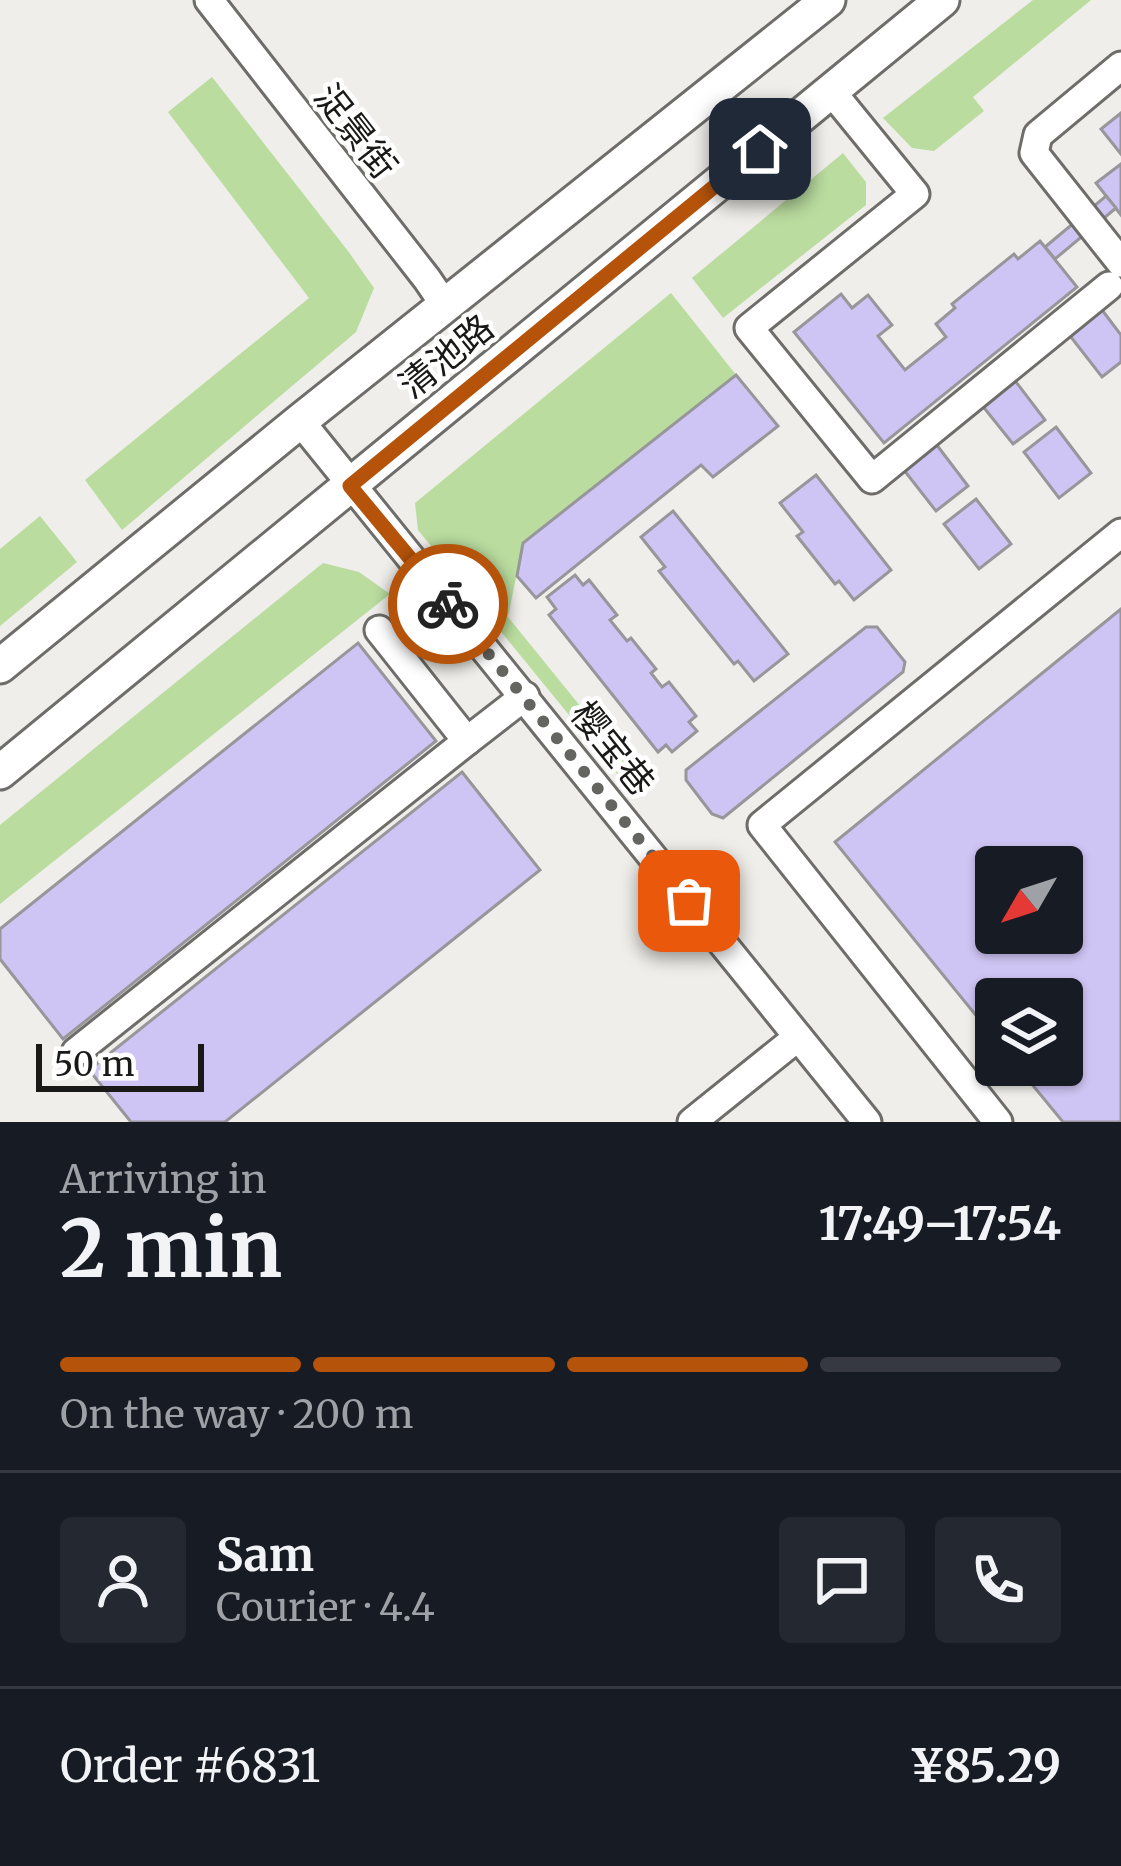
<!DOCTYPE html>
<meta charset="utf-8">
<style>
body{margin:0;font-family:Merriweather,"Noto Sans SC",serif;background:#242831;color:#f1f3f6;height:100vh;display:flex;flex-direction:column;font-size:45px;white-space:nowrap}
*{box-sizing:border-box;margin:0}
p{font-size:39px;color:#9ea1a6}
.icon{flex:none;width:66px;height:66px;fill:none;stroke:currentColor;stroke-width:2;stroke-linecap:round;stroke-linejoin:round}
.map{position:relative;height:1122px;overflow:hidden}
.sheet{display:flex;flex-direction:column;background:#171b24;flex:1}
.sheet>*{flex:none}
.needle{width:78px;rotate:231deg}
.controls{position:absolute;left:975px;top:846px;display:grid;gap:24px}
.controls a{display:grid;place-items:center;width:108px;height:108px;border-radius:12px;background:#171b24;box-shadow:0 3px 9px #0004;font-size:60px}
.scale{position:absolute;left:36px;bottom:30px;width:168px;box-sizing:border-box;padding-left:12px;border:6px solid #191917;border-top:0;font-size:33px;line-height:42px;white-space:nowrap;color:#191917;-webkit-text-stroke:9px #fff;paint-order:stroke}
.pin{position:absolute;display:grid;place-items:center;width:102px;height:102px;color:#fff;margin:-51px;border-radius:24px;box-shadow:0 6px 18px #0006}
.courier{position:absolute;display:grid;place-items:center;width:120px;height:120px;margin:-60px;border:9px solid #b45309;border-radius:50%;background:#fff;color:#222;box-shadow:0 3px 15px #0007}
.head em{font-style:normal;font-weight:700}
.head div{display:flex;flex-direction:column-reverse}
.head{display:flex;align-items:center;justify-content:space-between;height:204px;padding:0 60px}
h1{font-size:78px;font-weight:700;line-height:90px}
.bar{display:grid;grid-template-columns:repeat(4,1fr);gap:18px 12px;align-content:center;height:144px;padding:0 60px}
.bar i{height:15px;border-radius:9px;background:#363941}
.bar .current{background:#b45309}
.bar p{grid-column:span 4}
.line{display:flex;align-items:center;gap:30px;padding:0 60px;border-top:3px solid #363941}
.line div{flex:1}
.round{display:grid;place-items:center;flex:none;width:126px;height:126px;border-radius:12px;background:#242831}
.map>svg:first-child{display:block}
.green{fill:#badc9f}
.building{fill:#cfc5f4;stroke:#97969a;stroke-width:3;fill-rule:evenodd}
.lines{fill:none;stroke-linecap:round;stroke-linejoin:round}
.minor-casing{stroke:#6e6d69;stroke-width:33}
.major-casing{stroke:#6e6d69;stroke-width:39}
.minor{stroke:#fff;stroke-width:27}
.major{stroke:#fff;stroke-width:33}
.done{stroke:#646461;stroke-width:12;stroke-dasharray:0 21.6}
.route{stroke:#b45309;stroke-width:15}
.labels{text-anchor:middle;stroke-width:9;stroke-linejoin:round;paint-order:stroke}
.street-label{font-size:36px;fill:#191917;stroke:#fff}
</style>
<div class="map">
<svg width="1121" height="1122" viewBox="0 0 1121 1122">
<rect width="100%" height="100%" fill="#efeeea"/>
<g class="green">
<polygon points="1033,0 1091,0 973,97 984,111 934,151 912,148 883,118"/>
<polygon points="212,77 348,251 374,288 356,332 122,530 85,480 309,298 168,112"/>
<polygon points="843,153 866,182 866,205 723,318 692,278"/>
<polygon points="671,293 737,376 523,543 508,617 641,781 627,786 418,530 415,503"/>
<polygon points="40,516 77,562 0,626 0,549"/>
<polygon points="323,563 359,572 390,594 0,904 0,825"/>
</g>
<g class="building">
<polygon points="1121,113 1121,154 1101,129"/>
<polygon points="1121,164 1121,215 1096,183"/>
<polygon points="1106,196 1116,208 1055,259 1045,247"/>
<polygon points="1040,241 1077,287 884,443 794,332 841,294 852,308 868,295 892,325 878,336 905,370 946,337 936,324 955,308 952,304 1014,254 1018,259"/>
<polygon points="1099,306 1121,335 1121,362 1102,377 1067,332"/>
<polygon points="1010,374 1045,420 1013,444 977,399"/>
<polygon points="736,375 778,426 713,477 701,465 536,598 517,576 523,543"/>
<polygon points="1056,427 1091,473 1059,498 1024,452"/>
<polygon points="933,440 968,486 936,511 900,465"/>
<polygon points="816,475 891,570 854,600 839,581 835,584 797,536 803,532 780,503"/>
<polygon points="976,499 1011,544 979,569 944,524"/>
<polygon points="673,511 788,654 754,681 738,661 734,664 659,571 665,567 641,537"/>
<polygon points="575,575 583,585 589,580 617,615 610,620 627,641 631,638 656,669 651,673 662,687 669,682 696,716 689,722 697,731 672,752 666,745 658,752 549,615 556,609 547,597"/>
<path d="M1121,609V1122H1063L1016,1065H1062V999H996V1040L835,842ZM996,867H1062V933H996Z"/>
<polygon points="866,627 877,627 905,662 903,672 723,818 712,814 686,780 686,770"/>
<polygon points="358,643 436,741 63,1039 0,959 0,929"/>
<polygon points="462,772 540,870 225,1122 131,1122 89,1070"/>
</g>
<g class="lines">
<defs>
<g id="minor">
<polyline points="209,0 427,279 446,307"/>
<polyline points="1121,66 1038,135 1034,153 1121,263"/>
<polyline points="831,91 915,194 749,328 872,479 1109,286"/>
<polyline points="300,421 867,1122"/>
<polyline points="467,741 525,696"/>
<polyline points="76,1052 467,741 379,630"/>
<polyline points="692,1122 798,1037"/>
<polyline points="998,1122 762,825 1121,533"/>
</g>
<g id="major">
<polyline points="0,666 300,421 828,0"/>
<polyline points="0,772 942,0"/>
</g>
</defs>
<use href="#minor" class="minor-casing"/>
<use href="#major" class="major-casing"/>
<use href="#minor" class="minor"/>
<use href="#major" class="major"/>
</g>
<g class="lines">
<polyline class="done" points="448,604 689,901"/>
<polyline class="route" points="448,604 350,486 760,149"/>
</g>
<g class="labels">
<g class="street-label">
<text transform="translate(356 131) rotate(52)" y="13">浞景街</text>
<text transform="translate(446 356) rotate(-39)" y="13">清池路</text>
<text transform="translate(613 748) rotate(51)" y="13">樱宝巷</text>
</g>
</g>
</svg>
<div class="controls">
<a><svg class="needle" viewBox="-14 -14 28 28"><path d="M0-13l5 13h-10z" fill="#e53935"/><path d="M0 13l5-13h-10z" fill="#9ea1a6"/></svg></a>
<a><svg class="icon" aria-label="layers" viewBox="0 0 24 24"><path d="M12 4l9 5-9 5-9-5zM3 14l9 5 9-5"/></svg></a>
</div>
<div class="scale">50 m</div>
<div class="pin" style="left:689px;top:901px;background:#ea580c"><svg class="icon" aria-label="bag" viewBox="0 0 24 24"><path d="M5 8h14l-1 12H6zM9 8a3 3 0 0 1 6 0"/></svg></div>
<div class="pin" style="left:760px;top:149px;background:#1f2937"><svg class="icon" aria-label="home" viewBox="0 0 24 24"><path d="M3 11l9-7 9 7M6 9v11h12V9"/></svg></div>
<div class="courier" style="left:448px;top:604px"><svg class="icon" aria-label="bike" viewBox="0 0 24 24"><circle cx="6" cy="16" r="4"/><circle cx="18" cy="16" r="4"/><path d="M6 16l4-8h5l3 8M10 8l3 8H6M13 5h3"/></svg></div>
</div>
<section class="sheet">
<div class="head"><div><h1>2 min</h1><p>Arriving in</p></div><em>17:49–17:54</em></div>
<div class="bar"><i class="current"></i><i class="current"></i><i class="current"></i><i></i><p>On the way · 200 m</p></div>
<div class="line" style="height:216px"><a class="round"><svg class="icon" aria-label="person" viewBox="0 0 24 24"><circle cx="12" cy="8" r="4"/><path d="M4 21q1-7 8-7t8 7"/></svg></a><div><b>Sam</b><p>Courier · 4.4</p></div><a class="round"><svg class="icon" aria-label="chat" viewBox="0 0 24 24"><path d="M4 5h16v11H9l-5 4z"/></svg></a><a class="round"><svg class="icon" aria-label="phone" viewBox="0 0 24 24"><path d="M5 4h4l2 5-3 2q2 4 5 5l2-3 5 2v4C11 20 4 13 5 4z"/></svg></a></div>
<div class="line" style="height:156px"><div>Order #6831</div><b>¥85.29</b></div>
</section>
